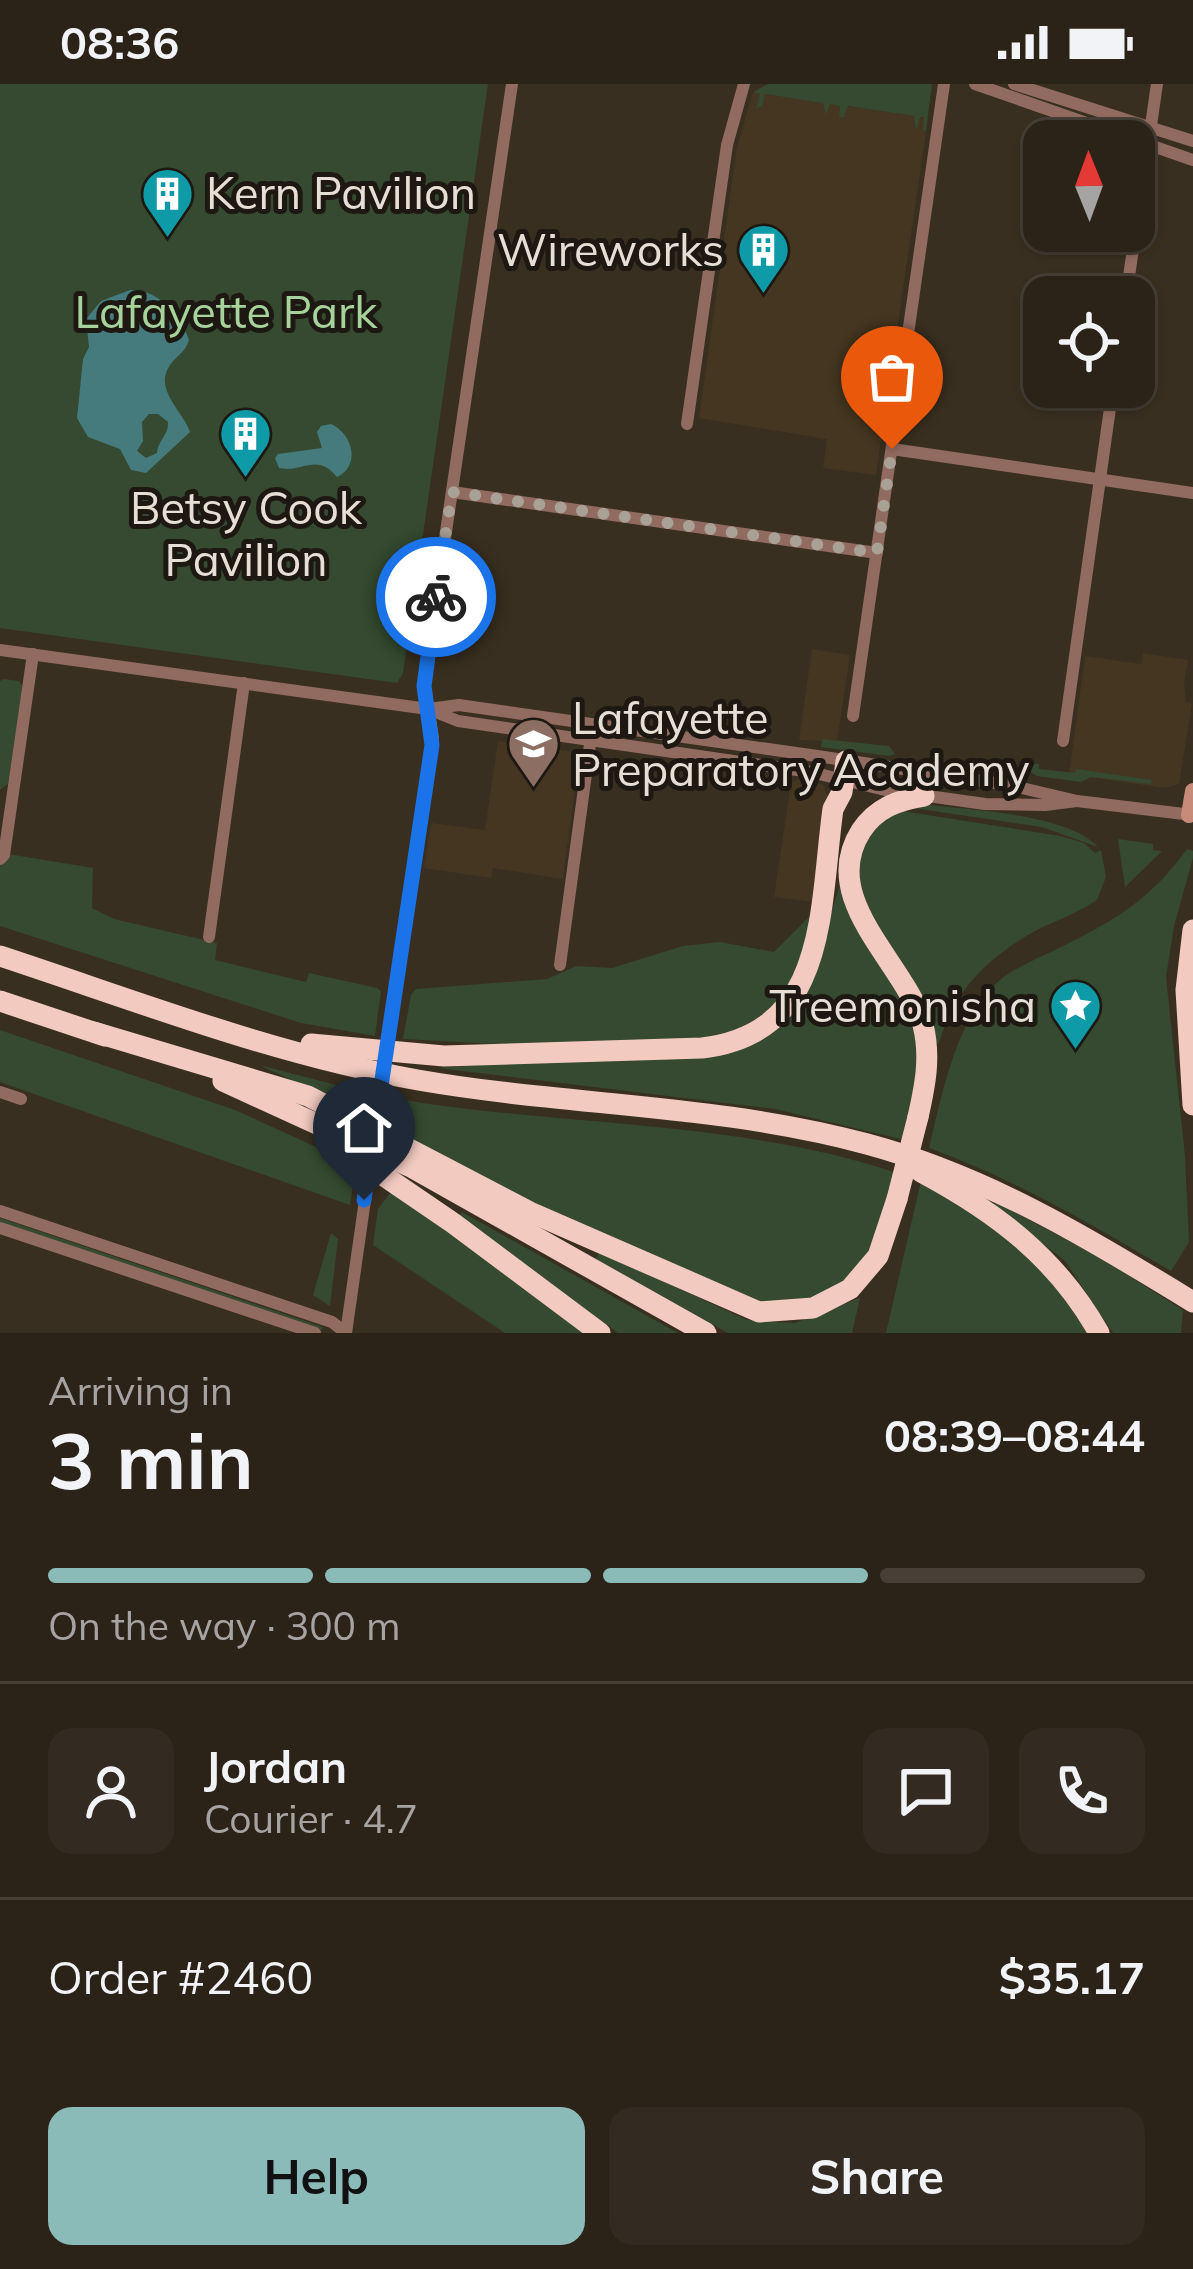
<!DOCTYPE html>
<meta charset="utf-8">
<style>
body{margin:0;font-family:Mulish,sans-serif;background:#332b21;color:#f1f3f6;height:100vh;display:flex;flex-direction:column;font-size:45px;white-space:nowrap}
*{box-sizing:border-box;margin:0}
p{font-size:39px;color:#a6a4a2}
.icon{flex:none;width:66px;height:66px;fill:none;stroke:currentColor;stroke-width:2;stroke-linecap:round;stroke-linejoin:round}
.map{position:relative;height:1249px;overflow:hidden}
.panel{display:flex;flex-direction:column;background:#2b2318;flex:1}
.panel>*{flex:none}
.needle{width:78px;rotate:359deg}
.fabs{position:absolute;left:1023px;top:36px;display:grid;gap:24px}
.fabs a{display:grid;place-items:center;width:132px;height:132px;border-radius:24px;background:#2b2318;box-shadow:0 3px 9px #0004,0 0 0 3px #474037;font-size:60px}
.pin{position:absolute;display:grid;place-items:center;width:102px;height:102px;color:#fff;margin:-123px -51px;border-radius:50% 50% 50% 0;rotate:-45deg;box-shadow:0 0 12px #0007}
.pin .icon{rotate:45deg}
.courier{position:absolute;display:grid;place-items:center;width:120px;height:120px;margin:-60px;border:9px solid #1a73e8;border-radius:50%;background:#fff;color:#222;box-shadow:0 3px 15px #0007}
.summary em{font-style:normal;font-weight:700}
.summary div{display:flex;flex-direction:column-reverse}
.summary{display:flex;align-items:center;justify-content:space-between;height:204px;padding:0 48px}
h1{font-size:78px;font-weight:700;line-height:90px}
.bar{display:grid;grid-template-columns:repeat(4,1fr);gap:18px 12px;align-content:center;height:144px;padding:0 48px}
.bar i{height:15px;border-radius:9px;background:#474037}
.bar .on{background:#8bbbb9}
.bar p{grid-column:span 4}
.line{display:flex;align-items:center;gap:30px;padding:0 48px;border-top:3px solid #474037}
.line div{flex:1}
.round{display:grid;place-items:center;flex:none;width:126px;height:126px;border-radius:24px;background:#332b21}
.cta{display:flex;gap:24px;margin-top:auto;padding:24px 48px}
.cta a{flex:1;height:138px;border-radius:24px;background:#8bbbb9;color:#111;font-size:48px;font-weight:700;line-height:138px;text-align:center}
.cta a+a{background:#332b21;color:#f1f3f6}
.status{display:flex;justify-content:space-between;align-items:center;height:84px;padding:0 60px;background:#2b2318;direction:ltr}
.status svg{height:33px;fill:currentColor}
.map>svg:first-child{display:block}
.built{fill:#443620}
.green{fill:#354a30}
.water{fill:#457b7c;fill-rule:evenodd}
.lines{fill:none;stroke-linecap:round;stroke-linejoin:round}
.street{stroke:#926b60;stroke-width:12}
.secondary{stroke:#c88b79;stroke-width:16}
.highway{stroke:#f2cabf;stroke-width:21}
.street-bridge{stroke:#926b60;stroke-width:12}
.highway-bridge{stroke:#f2cabf;stroke-width:21}
.done{stroke:#a9a196;stroke-width:12;stroke-dasharray:0 21.6}
.route{stroke:#1a73e8;stroke-width:15}
.labels{text-anchor:middle;stroke-width:10;stroke-linejoin:round;paint-order:stroke}
.poi-label{font-size:45px;fill:#e6dfd5;stroke:#1d1811;text-anchor:start}
.park-label{font-size:45px;fill:#a6d29c;stroke:#1d1811}
</style>
<div class="status"><b>08:36</b><svg viewBox="0 0 49 12"><path d="M0 12V9h3v3zM5 12V6h3v6zM10 12V3h3v9zM15 12V0h3v12zM26 1h20v11H26zM47 4h2v5h-2z"/></svg></div>
<div class="map">
<svg width="1193" height="1249" viewBox="0 0 1193 1249">
<rect width="100%" height="100%" fill="#392f20"/>
<g class="built">
<polygon points="753,8 928,34 876,391 823,384 827,355 699,334 737,63"/>
<polygon points="812,565 850,571 837,657 799,656"/>
<polygon points="1143,569 1188,576 1184,599 1186,618 1192,620 1179,700 1165,704 1069,690 1085,572 1141,580"/>
<polygon points="498,657 574,668 579,672 563,795 493,784 491,794 424,784 431,739 485,746"/>
<polygon points="800,694 823,701 829,717 814,818 774,813 791,699"/>
</g>
<g class="green">
<polygon points="0,0 488,0 403,589 397,599 0,544"/>
<polygon points="768,0 932,0 926,46 923,47 924,33 920,33 916,47 914,32 848,22 844,33 839,33 840,22 830,20 826,31 823,19 765,10 762,22 756,24 760,10 753,8"/>
<polygon points="4,595 19,597 23,603 8,700 0,706 0,597"/>
<polygon points="822,655 889,662 895,670 890,672 821,663"/>
<polygon points="1025,679 1039,680 1039,685 1075,689 1076,685 1152,696 1151,700 1091,693 1081,698 1037,692 1024,684"/>
<path d="M921,720C966,726 1068,729 1098,763L1042,743L913,724Z"/>
<path d="M896,726L1060,752L1084,759L1095,769L1101,766L1106,793L1097,816C1078,829 1057,836 1037,846C989,872 954,906 939,959L933,960C908,911 834,803 868,751C874,741 887,733 896,726Z"/>
<polygon points="1118,755 1153,760 1153,766 1162,767 1125,803"/>
<path d="M1187,765L1193,767V774L1174,842L1166,893L1185,1072L1189,1158L1171,1187C1092,1141 1015,1095 929,1064C942,1011 956,933 1000,896C1016,883 1039,874 1057,865C1114,837 1149,817 1187,765Z"/>
<polygon points="8,770 93,784 92,824 114,835 217,859 215,876 306,898 309,889 377,904 381,907 375,952 301,939 0,842 0,782"/>
<polygon points="841,798 906,913 921,967 905,1056 775,1025 438,984 744,962 822,857"/>
<polygon points="811,831 805,874 781,923 727,955 549,963 403,955 411,911 416,905 547,895 576,882 612,884 683,862 720,858 774,868"/>
<polygon points="0,946 235,1026 356,1081 350,1121 0,998"/>
<path d="M259,981C313,995 367,1010 422,1019C579,1042 745,1038 897,1089L866,1176L835,1206L793,1220L751,1217L572,1141L450,1078L391,1042Z"/>
<path d="M921,1097C987,1138 1050,1178 1087,1249H886Z"/>
<polygon points="393,1105 584,1249 505,1249 373,1161 378,1125"/>
<polygon points="997,1119 1099,1173 1183,1226 1181,1249 1113,1249 1065,1177 993,1121"/>
<polygon points="462,1128 678,1249 618,1249 459,1132"/>
<polygon points="0,1134 323,1243 322,1246 0,1138"/>
<polygon points="331,1149 338,1155 330,1222 313,1211"/>
<polygon points="599,1168 747,1236 795,1239 860,1214 852,1249 728,1249 596,1176"/>
</g>
<g class="water">
<path d="M130,206C158,205 181,231 189,256C185,269 178,270 170,281C153,305 183,327 190,348L146,389L131,386L120,365L88,353L77,334L83,275L89,263L86,235L101,217ZM158,330L168,338C169,351 158,356 157,369L146,374L137,367L143,357L142,338L149,330Z"/>
<path d="M331,340C353,350 361,382 337,393C317,368 302,389 279,384L275,374L278,370L322,364L317,348L321,342Z"/>
</g>
<g class="lines">
<g class="street">
<polyline points="975,0 1193,76"/>
<polyline points="1014,0 1193,57"/>
<polyline points="1126,213 1157,0"/>
<polyline points="687,340 727,61 744,0"/>
<polyline points="892,365 1193,409"/>
<polyline points="452,408 877,469"/>
<polyline points="0,566 428,625 458,637 811,688 885,706 985,720 1045,721 1077,717"/>
<polyline points="429,625 459,621 824,673 1009,701 1077,717 1192,731"/>
<polyline points="853,632 944,0"/>
<polyline points="1063,657 1113,303"/>
<polyline points="0,775 4,771 33,570"/>
<polyline points="209,853 244,599"/>
<polyline points="560,881 591,653"/>
<polyline points="392,930 433,654 424,597 512,0"/>
<polyline points="0,1008 21,1015"/>
<polyline points="0,1127 332,1238 346,1249"/>
<polyline points="0,1144 315,1249"/>
<polyline points="346,1249 365,1116"/>
</g>
<polyline class="secondary" points="1189,731 1193,707"/>
<g class="highway">
<polyline points="1193,846 1186,906 1193,1021"/>
<path d="M0,872C137,917 275,971 418,996C567,1022 720,1020 867,1060C986,1092 1089,1154 1193,1218"/>
<polyline points="0,917 105,952"/>
<polyline points="94,948 308,1012 530,1128 759,1228 813,1224 850,1205 878,1172 897,1115"/>
<path d="M311,960L444,972L702,964C829,949 819,825 833,725L842,708L846,677"/>
<polyline points="223,997 413,1084 706,1249"/>
<path d="M918,1033C925,1002 931,973 923,941C906,879 817,816 861,747C876,724 898,716 924,712"/>
<polyline points="330,1055 453,1139 600,1249"/>
<path d="M921,1088C996,1128 1057,1174 1099,1249"/>
</g>
<polyline class="street-bridge" points="365,1116 392,930"/>
<polyline class="highway-bridge" points="897,1115 918,1033"/>
</g>
<g class="lines">
<polyline class="done" points="436,513 452,408 877,469 892,365"/>
<polyline class="route" points="364,1116 432,661 424,602 436,513"/>
</g>
<defs>
<symbol id="building-pin" viewBox="-11 -11 22 30"><path d="M0 17L-7.5 6A9.5 9.5 0 1 1 7.5 6Z" fill="#0f9aa8" stroke="#1d1811"/><path d="M-4-6H4V6H1V3H-1V6H-4ZM-2.5-4.3h1.7v1.8h-1.7ZM.8-4.3h1.7v1.8H.8ZM-2.5-1h1.7V.8h-1.7ZM.8-1h1.7V.8H.8Z" fill="#fff"/></symbol>
<symbol id="school-pin" viewBox="-11 -11 22 30"><path d="M0 17L-7.5 6A9.5 9.5 0 1 1 7.5 6Z" fill="#8d6e63" stroke="#1d1811"/><path d="M0-5L7-2L0 1L-7-2ZM-4 1L0 2.5L4 1V4Q0 6-4 4Z" fill="#fff"/></symbol>
<symbol id="sight-pin" viewBox="-11 -11 22 30"><path d="M0 17L-7.5 6A9.5 9.5 0 1 1 7.5 6Z" fill="#0f9aa8" stroke="#1d1811"/><path d="M0-6L1.8-2.2L6-1.7L2.9 1.2L3.7 5.4L0 3.3L-3.7 5.4L-2.9 1.2L-6-1.7L-1.8-2.2Z" fill="#fff"/></symbol>
</defs>
<g fill-rule="evenodd">
<use href="#building-pin" x="138" y="80" width="59" height="81"/>
<use href="#building-pin" x="734" y="136" width="59" height="81"/>
<use href="#building-pin" x="216" y="320" width="59" height="81"/>
<use href="#school-pin" x="504" y="630" width="59" height="81"/>
<use href="#sight-pin" x="1046" y="892" width="59" height="81"/>
</g>
<g class="labels">
<g class="poi-label">
<text x="206" y="125">Kern Pavilion</text>
<text x="724" y="182" text-anchor="end">Wireworks</text>
<text x="246" y="440" text-anchor="middle">Betsy Cook<tspan x="246" dy="52">Pavilion</tspan></text>
<text x="572" y="650">Lafayette<tspan x="572" dy="52">Preparatory Academy</tspan></text>
<text x="1036" y="938" text-anchor="end">Treemonisha</text>
</g>
<g class="park-label">
<text x="226" y="244">Lafayette Park</text>
</g>
</g>
</svg>
<div class="fabs">
<a><svg class="needle" viewBox="-14 -14 28 28"><path d="M0-13l5 13h-10z" fill="#e53935"/><path d="M0 13l5-13h-10z" fill="#a6a4a2"/></svg></a>
<a><svg class="icon" aria-label="locate" viewBox="0 0 24 24"><circle cx="12" cy="12" r="6"/><path d="M12 2v4M12 18v4M2 12h4M18 12h4"/></svg></a>
</div>
<div class="pin" style="left:892px;top:365px;background:#ea580c"><svg class="icon" aria-label="bag" viewBox="0 0 24 24"><path d="M5 8h14l-1 12H6zM9 8a3 3 0 0 1 6 0"/></svg></div>
<div class="pin" style="left:364px;top:1116px;background:#1f2937"><svg class="icon" aria-label="home" viewBox="0 0 24 24"><path d="M3 11l9-7 9 7M6 9v11h12V9"/></svg></div>
<div class="courier" style="left:436px;top:513px"><svg class="icon" aria-label="bike" viewBox="0 0 24 24"><circle cx="6" cy="16" r="4"/><circle cx="18" cy="16" r="4"/><path d="M6 16l4-8h5l3 8M10 8l3 8H6M13 5h3"/></svg></div>
</div>
<section class="panel">
<div class="summary"><div><h1>3 min</h1><p>Arriving in</p></div><em>08:39–08:44</em></div>
<div class="bar"><i class="on"></i><i class="on"></i><i class="on"></i><i></i><p>On the way · 300 m</p></div>
<div class="line" style="height:216px"><a class="round"><svg class="icon" aria-label="person" viewBox="0 0 24 24"><circle cx="12" cy="8" r="4"/><path d="M4 21q1-7 8-7t8 7"/></svg></a><div><b>Jordan</b><p>Courier · 4.7</p></div><a class="round"><svg class="icon" aria-label="chat" viewBox="0 0 24 24"><path d="M4 5h16v11H9l-5 4z"/></svg></a><a class="round"><svg class="icon" aria-label="phone" viewBox="0 0 24 24"><path d="M5 4h4l2 5-3 2q2 4 5 5l2-3 5 2v4C11 20 4 13 5 4z"/></svg></a></div>
<div class="line" style="height:156px"><div>Order #2460</div><b>$35.17</b></div>
<div class="cta"><a>Help</a><a>Share</a></div>
</section>
